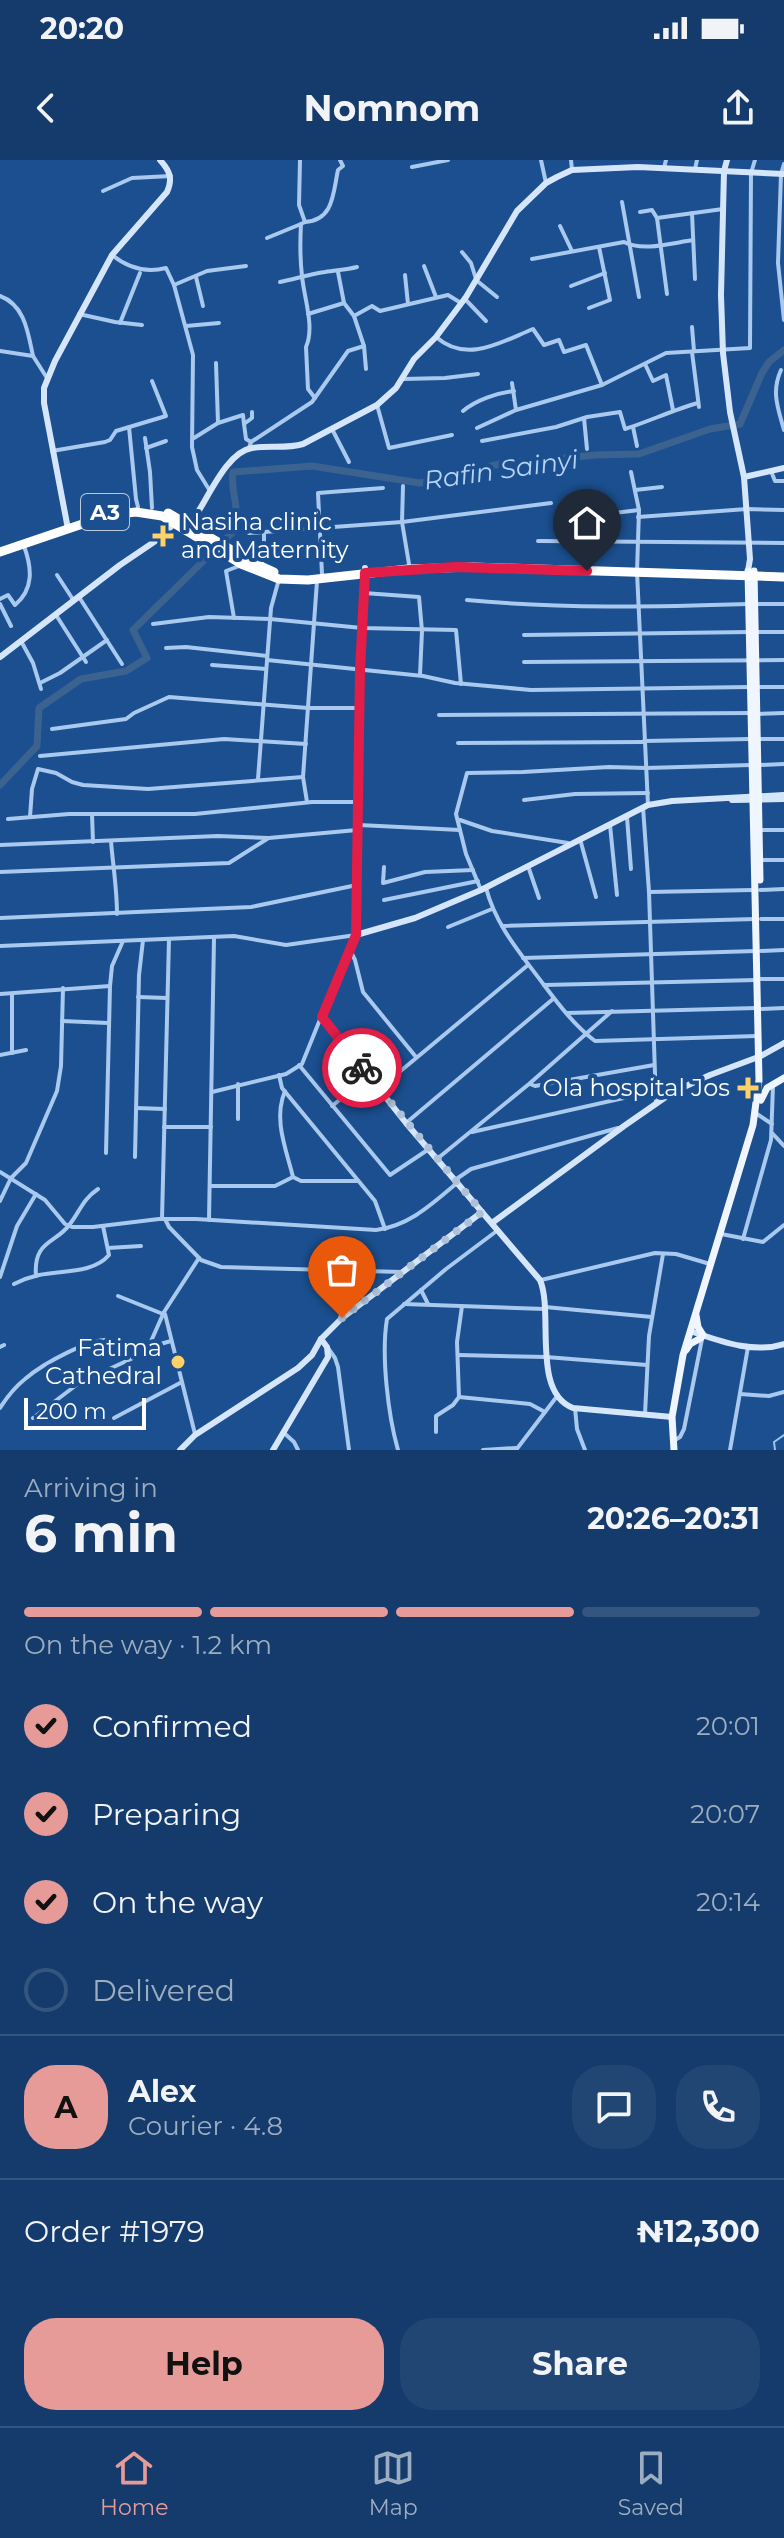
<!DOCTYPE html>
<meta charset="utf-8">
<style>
body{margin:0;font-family:Montserrat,sans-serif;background:#214673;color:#f1f3f6;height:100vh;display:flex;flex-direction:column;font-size:30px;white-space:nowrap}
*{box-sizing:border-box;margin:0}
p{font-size:26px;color:#9dadc1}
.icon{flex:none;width:44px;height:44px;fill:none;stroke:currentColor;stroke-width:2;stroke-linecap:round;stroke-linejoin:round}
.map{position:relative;height:1290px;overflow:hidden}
.details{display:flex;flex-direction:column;background:#143b6b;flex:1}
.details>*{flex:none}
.scale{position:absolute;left:24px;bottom:20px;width:122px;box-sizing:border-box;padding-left:8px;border:4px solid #fff;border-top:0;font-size:22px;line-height:28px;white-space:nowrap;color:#fff;-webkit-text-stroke:6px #1b4f8f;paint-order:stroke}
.pin{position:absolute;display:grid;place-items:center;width:68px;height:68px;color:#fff;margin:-82px -34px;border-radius:50% 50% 50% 0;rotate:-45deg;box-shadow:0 0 8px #0007}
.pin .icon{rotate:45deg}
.courier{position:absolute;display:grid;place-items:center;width:80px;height:80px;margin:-40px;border:6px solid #e11d48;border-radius:50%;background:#fff;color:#222;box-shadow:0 2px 10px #0007}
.summary em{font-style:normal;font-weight:700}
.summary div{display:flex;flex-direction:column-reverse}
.summary{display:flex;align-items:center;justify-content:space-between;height:136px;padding:0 24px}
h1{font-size:52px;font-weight:700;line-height:60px}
.bar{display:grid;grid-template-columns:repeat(4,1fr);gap:12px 8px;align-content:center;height:96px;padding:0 24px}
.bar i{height:10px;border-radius:6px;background:#33557e}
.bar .active{background:#e69b98}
.bar p{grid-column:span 4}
.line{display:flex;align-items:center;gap:20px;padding:0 24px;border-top:2px solid #33557e}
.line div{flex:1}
.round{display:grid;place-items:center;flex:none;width:84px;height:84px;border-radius:32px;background:#214673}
ol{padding:0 24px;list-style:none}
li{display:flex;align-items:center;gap:24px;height:88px}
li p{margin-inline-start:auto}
li .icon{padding:8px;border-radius:50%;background:#e69b98;color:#111;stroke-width:4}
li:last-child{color:#9dadc1}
li i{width:44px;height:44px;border:4px solid #33557e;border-radius:50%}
.action{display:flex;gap:16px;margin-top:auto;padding:16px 24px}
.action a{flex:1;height:92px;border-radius:32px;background:#e69b98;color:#111;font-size:32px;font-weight:700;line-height:92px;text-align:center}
.action a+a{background:#214673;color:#f1f3f6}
.status{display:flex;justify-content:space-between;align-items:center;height:56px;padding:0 40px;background:#143b6b;direction:ltr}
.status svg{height:22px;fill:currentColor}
header{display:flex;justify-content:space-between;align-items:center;height:104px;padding:0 24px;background:#143b6b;font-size:36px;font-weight:700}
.menu{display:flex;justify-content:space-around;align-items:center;height:112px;border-top:2px solid #33557e;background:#143b6b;font-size:22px;color:#9dadc1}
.menu a{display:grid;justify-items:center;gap:4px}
.menu .active{color:#e69b98}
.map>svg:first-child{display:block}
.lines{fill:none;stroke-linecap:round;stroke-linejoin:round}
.stream{stroke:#9cc4f0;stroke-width:2}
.river{stroke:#3c6290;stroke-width:7}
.street{stroke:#a9c9ee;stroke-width:4}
.secondary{stroke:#d6e6fa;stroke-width:6}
.primary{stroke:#f0f6ff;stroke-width:7}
.highway{stroke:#fff;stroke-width:9}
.done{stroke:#afc1d8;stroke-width:8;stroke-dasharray:0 14.4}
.route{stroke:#e11d48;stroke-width:10}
.poi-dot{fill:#ffd166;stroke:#1b4f8f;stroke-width:3}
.labels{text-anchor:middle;stroke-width:8;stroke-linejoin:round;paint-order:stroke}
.shield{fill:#1b4f8f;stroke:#bbcadd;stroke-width:2}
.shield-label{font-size:22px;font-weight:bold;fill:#fff}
.poi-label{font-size:24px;fill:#fff;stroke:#1b4f8f;text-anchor:end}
.water-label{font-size:26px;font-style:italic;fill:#b5d3f5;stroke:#1b4f8f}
</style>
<div class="status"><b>20:20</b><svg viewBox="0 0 49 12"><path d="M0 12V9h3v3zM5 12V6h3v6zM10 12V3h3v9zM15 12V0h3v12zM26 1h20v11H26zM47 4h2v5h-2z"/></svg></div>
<header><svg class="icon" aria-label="back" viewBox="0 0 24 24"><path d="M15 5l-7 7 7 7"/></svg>Nomnom<svg class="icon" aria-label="share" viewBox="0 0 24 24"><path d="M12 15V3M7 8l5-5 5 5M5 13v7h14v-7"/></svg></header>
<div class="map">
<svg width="784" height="1290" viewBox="0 0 784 1290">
<rect width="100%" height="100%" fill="#1b4f8f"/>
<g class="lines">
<polyline class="stream" points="775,1290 774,1282 784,1275"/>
<path class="river" d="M0,625L37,586L39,548L81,519L126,511L147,498L133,470L234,371C241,345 230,335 233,312L312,306L420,323L500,304L596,295L639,294L710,269L740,264L762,213L769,202L784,190"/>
<g class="street">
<path d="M300,0L299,45L305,62L301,64C300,82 300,99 302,116C304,138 315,167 306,187L308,229L315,238"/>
<polyline points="541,0 546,23"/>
<polyline points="571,0 572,10"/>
<polyline points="784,4 781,14 778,103 784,160"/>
<polyline points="412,7 448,0"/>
<polyline points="664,8 666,0"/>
<polyline points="695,9 697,0"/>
<polyline points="103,31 132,18 171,16"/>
<polyline points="622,42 639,137"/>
<polyline points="640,52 652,50 657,58"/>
<polyline points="692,53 695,119"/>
<path d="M305,62C334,60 333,33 338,10L343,6L340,0"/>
<polyline points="560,66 572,91"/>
<polyline points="267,78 301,64"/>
<polyline points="462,92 471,103 476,119"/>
<path d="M112,95C128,108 146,113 166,108L174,125L193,195L192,287L197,310L210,331"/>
<path d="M532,99L624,82C643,92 672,83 693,80"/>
<polyline points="424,106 436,137"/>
<polyline points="338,112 344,143 354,156"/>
<polyline points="405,115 408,144"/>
<polyline points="196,117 203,146"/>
<polyline points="476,120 497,137"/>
<path d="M280,122C295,119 310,114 325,112C336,110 346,110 357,107"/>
<polyline points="174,125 207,111 246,106"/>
<polyline points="571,126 605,113"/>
<polyline points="667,134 657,58 723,49"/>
<path d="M0,136C25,145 28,173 33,196"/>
<polyline points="464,138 486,161"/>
<polyline points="589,148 610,140 599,87"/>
<polyline points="79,154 115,162 142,165"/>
<polyline points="308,154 344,143"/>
<polyline points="120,163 140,113"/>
<polyline points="186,166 219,163"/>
<polyline points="692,167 694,191"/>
<path d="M436,177C467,204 501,182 533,169L544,185L559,180L564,192L586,185L602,225"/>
<polyline points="364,186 366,209"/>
<polyline points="0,191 33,196 47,218"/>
<polyline points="692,192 699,247"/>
<polyline points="645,204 653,221 666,215 673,250"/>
<path d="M781,210C771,232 778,248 784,270"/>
<polyline points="403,219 445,218 478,214"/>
<polyline points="512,223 516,250"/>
<polyline points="377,245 389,288 452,275"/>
<path d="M463,251C476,240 497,233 514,231"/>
<polyline points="584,258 587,289"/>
<polyline points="218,263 243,255 244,264 252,258 252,252"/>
<polyline points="244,264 246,279 251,282 249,288"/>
<polyline points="129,267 136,339 138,347"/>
<polyline points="633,267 637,286"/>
<polyline points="477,268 516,250 602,225 666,193 750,188 751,13 755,0"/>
<polyline points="332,269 349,302"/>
<polyline points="145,278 150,312 152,348"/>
<polyline points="194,278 218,263 216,203"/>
<path d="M482,281L556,267L587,257L620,252L625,269C650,261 673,250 698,243"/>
<polyline points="251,282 312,242 348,191 364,186 354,156 372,146 380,151 448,135 461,143"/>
<polyline points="146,288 166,281"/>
<polyline points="52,291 105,282 110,280 116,271 166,256 152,221"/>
<polyline points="771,311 775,321 784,321"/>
<polyline points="631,312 639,350 637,412 648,645"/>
<polyline points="403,326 402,362 409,404"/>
<polyline points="635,330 662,327"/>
<polyline points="638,357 747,349 784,350"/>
<polyline points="565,359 639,350"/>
<polyline points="249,373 402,362 551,343"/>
<polyline points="538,381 784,383"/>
<polyline points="261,405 264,393 264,372"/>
<polyline points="322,414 318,333 383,328"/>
<polyline points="57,415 74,441"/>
<polyline points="364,433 419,437 422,471 420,515"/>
<polyline points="79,437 122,504"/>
<path d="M0,439L8,435L15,445C34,429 32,408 24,386"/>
<path d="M467,440C561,449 655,447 749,444"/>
<polyline points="0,444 11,466"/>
<polyline points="755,444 784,444"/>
<polyline points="56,455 86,502"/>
<polyline points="234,458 226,411 239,406"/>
<polyline points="153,464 209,457 270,459 362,468 456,470 461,524"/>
<polyline points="756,472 784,472"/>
<polyline points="524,475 750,472"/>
<polyline points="21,481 33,503 41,529"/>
<polyline points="166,488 186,487 267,496"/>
<polyline points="267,500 423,516 455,523 531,530 750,527"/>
<polyline points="524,502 784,500"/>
<polyline points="212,505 266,509"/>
<polyline points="40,523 60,513 107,480"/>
<polyline points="757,527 784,527"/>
<polyline points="757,554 784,553"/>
<polyline points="439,555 752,553"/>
<polyline points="52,569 126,559 134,553 169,537 308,548 359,548"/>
<polyline points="759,579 784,579"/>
<polyline points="644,581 750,579"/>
<polyline points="458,583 644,582"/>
<polyline points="40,596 224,579 306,584"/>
<polyline points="759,605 784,604"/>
<polyline points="258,619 271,448 279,419"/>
<polyline points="524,640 575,634 648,633"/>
<polyline points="307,642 303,617 317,421"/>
<polyline points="643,647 649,732 656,944"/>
<polyline points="92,654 93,682"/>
<polyline points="30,657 32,629 38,609 56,613 72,622 83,625 148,629 303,617"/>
<polyline points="627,657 631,709"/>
<polyline points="8,659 69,654 195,654 312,642 359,642"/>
<polyline points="460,660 492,671 568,683"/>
<polyline points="359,665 460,670"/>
<polyline points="610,665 617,735"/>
<polyline points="760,670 784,670"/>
<polyline points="580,679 596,737"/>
<path d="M111,681C113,706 117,729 117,754"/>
<polyline points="0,685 218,676 269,678 357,670"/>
<polyline points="760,700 784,700"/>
<polyline points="528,706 539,738"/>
<polyline points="384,707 383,723 425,712 473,710"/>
<polyline points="0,712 229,703 267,679"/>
<path d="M486,728C496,766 521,794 544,825C559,845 575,866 595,881L757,876"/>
<polyline points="481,730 466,694 456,654 467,613 523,612 609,607 646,608 751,605"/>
<polyline points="760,730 784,729"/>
<polyline points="649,732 754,730"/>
<polyline points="384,740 478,721"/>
<polyline points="0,758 251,747 357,725"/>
<polyline points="761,759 784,759"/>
<polyline points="502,766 756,759"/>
<polyline points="448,767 492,749"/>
<polyline points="0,786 234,776 286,785 356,775"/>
<polyline points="349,788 355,800 363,832 416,897"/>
<polyline points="761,791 784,790"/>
<polyline points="523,798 756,791"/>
<polyline points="761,819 784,819"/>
<polyline points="544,825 757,820"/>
<polyline points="0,834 110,826"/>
<polyline points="138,837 167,838"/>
<polyline points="762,849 784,848"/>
<polyline points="567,853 757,848"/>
<polyline points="62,861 108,863"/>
<polyline points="12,893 12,834"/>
<polyline points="0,895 26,890"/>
<polyline points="299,905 390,1015 429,989"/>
<polyline points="279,915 282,928 375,1041 385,1069"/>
<polyline points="238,924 238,959"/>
<polyline points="530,924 535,926 654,905"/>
<polyline points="379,929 528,805"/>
<path d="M285,931C273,959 286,989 293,1017L301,1021H357"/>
<polyline points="212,932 286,914 302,904 321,857"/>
<polyline points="332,946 369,916"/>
<polyline points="136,948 165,949"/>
<polyline points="757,954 772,964"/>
<polyline points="406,963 553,839"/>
<polyline points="164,967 211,967"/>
<polyline points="472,972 655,931"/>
<polyline points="772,973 784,986"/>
<polyline points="106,993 110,826 112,806 123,781"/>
<polyline points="135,997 139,815 143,780"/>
<polyline points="437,999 529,924 612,851"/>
<path d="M0,1012L45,1040L65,1064L72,1067H93L159,1059H196L376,1070C409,1066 432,1044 457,1023"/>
<polyline points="455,1020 471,1009 618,968"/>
<polyline points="210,1026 275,1026 293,1017"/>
<polyline points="0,1041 11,1018 26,1003 57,931 61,906 63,828"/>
<polyline points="162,1059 169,779"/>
<polyline points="165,1059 169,1067 201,1100 221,1107 402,1112"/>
<polyline points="209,1060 214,778"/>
<polyline points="721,1074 763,1082 784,1065"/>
<polyline points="743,1079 771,980 773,926"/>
<polyline points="108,1088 141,1086"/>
<path d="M36,1116C33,1080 56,1084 70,1064C80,1051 83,1039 98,1029"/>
<polyline points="0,1117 17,1066 36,1034"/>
<polyline points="541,1120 655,1093 676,1094 710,1104"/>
<path d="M14,1124C22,1120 30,1117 39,1115C61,1110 93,1114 109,1095L103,1066"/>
<polyline points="421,1130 428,1144"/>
<polyline points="118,1136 163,1154"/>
<polyline points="404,1144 545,1149"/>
<polyline points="545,1147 652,1157"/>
<polyline points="165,1154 195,1274"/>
<polyline points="0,1187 4,1185"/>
<polyline points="150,1187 171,1181"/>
<polyline points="328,1188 335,1198 338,1207 349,1290"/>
<polyline points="458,1195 546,1197 647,1205"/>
<polyline points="740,1234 769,1236 784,1232"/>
<polyline points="459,1237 530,1244 545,1252"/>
<path d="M0,1248C7,1237 15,1227 25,1219C40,1206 95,1173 116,1181C122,1183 128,1193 133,1198"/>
<polyline points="575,1248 577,1269 585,1290"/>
<polyline points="645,1254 649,1176 663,1094"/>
<polyline points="33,1258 79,1223 133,1198 148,1188 164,1152 199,1098"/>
<polyline points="114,1258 180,1223"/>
<polyline points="283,1272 294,1282 298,1290"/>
<polyline points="436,1272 436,1256 453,1245 459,1237 457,1182 462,1146"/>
<polyline points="675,1280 680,1277 684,1269 702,1179"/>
<path d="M398,1290C388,1255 381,1195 387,1159L446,1109L498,1070"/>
<polyline points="483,1290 516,1288"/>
<polyline points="516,1290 558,1235"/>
<polyline points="730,1290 748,1187"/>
</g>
<g class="secondary">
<polyline points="727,0 724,11 721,135 723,193 730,252 744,317 750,399 748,411"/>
<polyline points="744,317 784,308"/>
<path d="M190,364C206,344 225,292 252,288C269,285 286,289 303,284L377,245L396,228L414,199L436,177L466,137L517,51L546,23L557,17L572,10L638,7L784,14"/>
<path d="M68,369L44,243V228L55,201L112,95L167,32C173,19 170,11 160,0"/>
<path d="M365,408L360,510L357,771L322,857L406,963L540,1120C554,1152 531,1232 573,1248L672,1257"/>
<polyline points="0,497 120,405 154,382 175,363"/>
<polyline points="732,640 784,639"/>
<polyline points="356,775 415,758 481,730 648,645 672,641 784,635"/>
<polyline points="492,1063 624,966 673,932 710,915 761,896 784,883"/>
<path d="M690,1171C720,1181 753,1194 784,1184"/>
<polyline points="180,1290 195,1275 298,1208 312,1195 321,1179 342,1158 482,1052"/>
<polyline points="273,1290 328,1197 327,1187 321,1179"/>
</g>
<g class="primary">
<polyline points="754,411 760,720"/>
<polyline points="761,940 767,928 784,918"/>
<polyline points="696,1155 698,1167 703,1175"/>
<polyline points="686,1190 690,1184 701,1178"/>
<polyline points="674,1290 672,1257 683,1195 753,965 759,920 748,411"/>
</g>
<g class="highway">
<polyline points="168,353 252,402 274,412"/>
<polyline points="0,392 109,355 136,352 162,356 241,404 279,419 308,420 408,409 473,407 784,417"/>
</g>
</g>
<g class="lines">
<polyline class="done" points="342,1158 482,1052 362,908"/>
<polyline class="route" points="362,908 322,857 356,775 360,510 365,413 455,407 587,411"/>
</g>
<g class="poi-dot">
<path d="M159 364h8v8h8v8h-8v8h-8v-8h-8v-8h8z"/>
<path d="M744 916h8v8h8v8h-8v8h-8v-8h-8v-8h8z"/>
<circle cx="178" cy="1202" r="8"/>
</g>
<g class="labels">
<rect class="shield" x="81" y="334" width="48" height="36" rx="6"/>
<g class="shield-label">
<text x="105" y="360">A3</text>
</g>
<g class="poi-label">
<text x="181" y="370" text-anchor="start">Nasiha clinic<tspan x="181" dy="28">and Maternity</tspan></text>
<text x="730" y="936">Ola hospital Jos</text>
<text x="162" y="1196">Fatima<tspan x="162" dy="28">Cathedral</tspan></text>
</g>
<g class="water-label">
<text transform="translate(501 310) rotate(-8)" y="9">Rafin Sainyi</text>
</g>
</g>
</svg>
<div class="scale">200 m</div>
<div class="pin" style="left:342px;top:1158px;background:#ea580c"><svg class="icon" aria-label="bag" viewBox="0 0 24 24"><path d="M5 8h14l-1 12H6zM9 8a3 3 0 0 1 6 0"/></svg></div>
<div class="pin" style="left:587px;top:411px;background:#1f2937"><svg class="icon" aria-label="home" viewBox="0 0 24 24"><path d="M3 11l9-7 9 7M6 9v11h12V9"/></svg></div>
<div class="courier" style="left:362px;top:908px"><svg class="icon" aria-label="bike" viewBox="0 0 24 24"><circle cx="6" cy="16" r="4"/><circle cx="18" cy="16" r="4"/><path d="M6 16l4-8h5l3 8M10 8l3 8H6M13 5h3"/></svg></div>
</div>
<section class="details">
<div class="summary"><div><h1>6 min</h1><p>Arriving in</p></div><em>20:26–20:31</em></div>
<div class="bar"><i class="active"></i><i class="active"></i><i class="active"></i><i></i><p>On the way · 1.2 km</p></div>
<ol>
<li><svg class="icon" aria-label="check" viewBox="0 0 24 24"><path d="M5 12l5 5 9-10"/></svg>Confirmed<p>20:01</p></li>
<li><svg class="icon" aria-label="check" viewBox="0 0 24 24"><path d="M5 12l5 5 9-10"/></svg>Preparing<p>20:07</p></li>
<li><svg class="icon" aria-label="check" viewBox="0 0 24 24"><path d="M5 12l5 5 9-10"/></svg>On the way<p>20:14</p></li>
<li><i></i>Delivered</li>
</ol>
<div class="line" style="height:144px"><b class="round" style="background:#e69b98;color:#111">A</b><div><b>Alex</b><p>Courier · 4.8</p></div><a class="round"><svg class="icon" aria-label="chat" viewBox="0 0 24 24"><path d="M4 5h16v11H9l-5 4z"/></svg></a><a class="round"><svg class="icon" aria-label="phone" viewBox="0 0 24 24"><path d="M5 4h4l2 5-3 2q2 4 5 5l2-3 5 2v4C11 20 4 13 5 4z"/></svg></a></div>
<div class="line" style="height:104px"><div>Order #1979</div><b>₦12,300</b></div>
<div class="action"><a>Help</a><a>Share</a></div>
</section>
<nav class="menu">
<a class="active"><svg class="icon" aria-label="home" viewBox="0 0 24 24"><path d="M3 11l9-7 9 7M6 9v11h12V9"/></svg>Home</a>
<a><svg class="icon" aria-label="map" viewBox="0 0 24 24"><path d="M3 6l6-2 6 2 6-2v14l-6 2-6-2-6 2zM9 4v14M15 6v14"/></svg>Map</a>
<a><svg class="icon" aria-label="saved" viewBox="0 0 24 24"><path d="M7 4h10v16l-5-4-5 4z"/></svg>Saved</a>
</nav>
